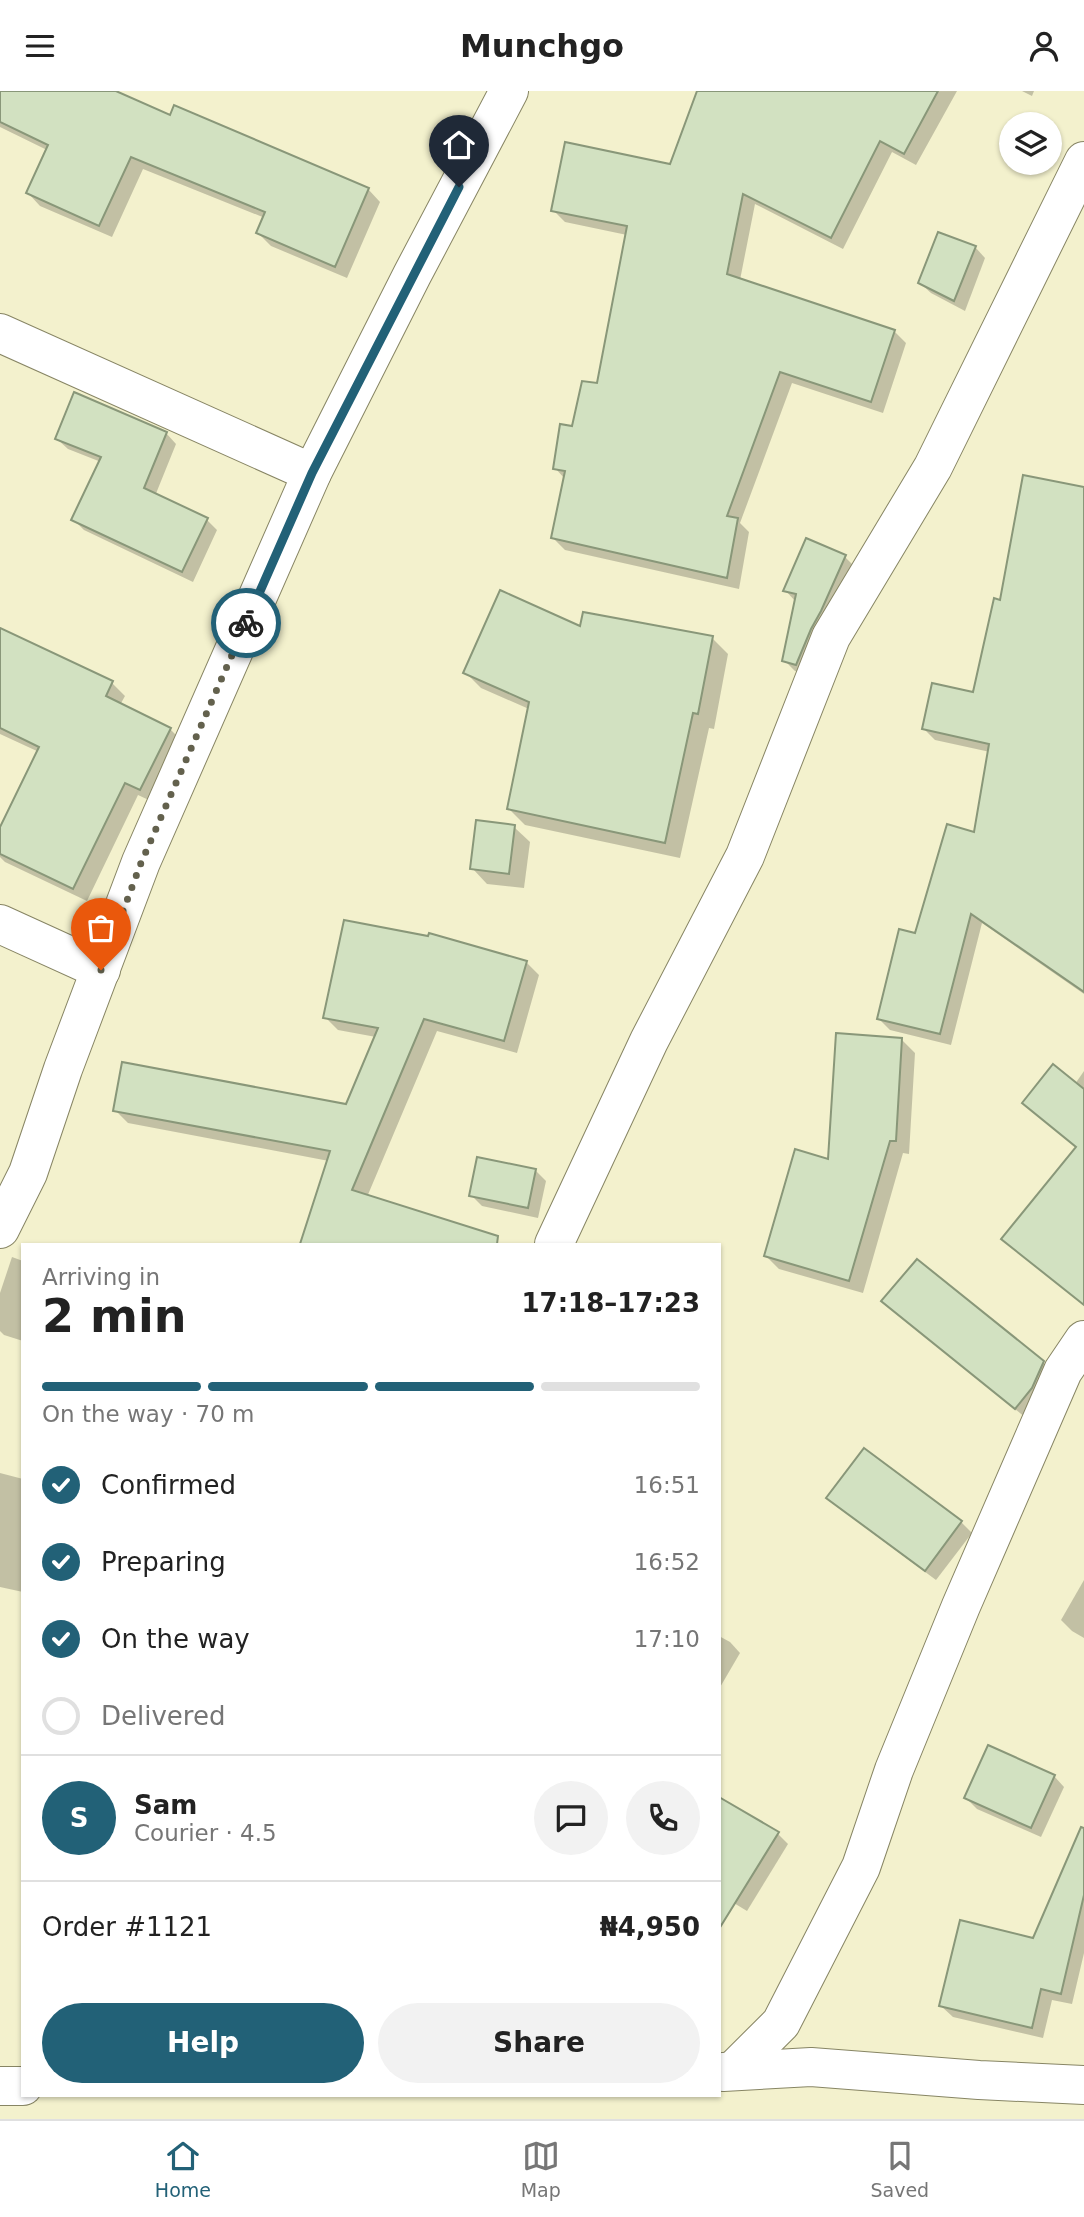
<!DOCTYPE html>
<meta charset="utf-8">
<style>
body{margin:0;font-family:"DejaVu Sans",sans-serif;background:#f2f2f2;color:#222;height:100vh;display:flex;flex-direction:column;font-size:26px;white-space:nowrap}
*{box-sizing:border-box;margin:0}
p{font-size:23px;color:#767676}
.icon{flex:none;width:38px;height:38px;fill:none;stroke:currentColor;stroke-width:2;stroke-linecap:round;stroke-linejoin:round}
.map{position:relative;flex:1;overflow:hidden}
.panel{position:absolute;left:21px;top:1152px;width:700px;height:854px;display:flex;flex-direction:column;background:#fff;border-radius:0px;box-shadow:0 2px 5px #0004}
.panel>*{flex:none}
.buttons{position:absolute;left:999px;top:21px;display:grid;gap:14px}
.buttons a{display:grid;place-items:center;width:63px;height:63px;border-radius:50%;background:#fff;box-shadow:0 2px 5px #0004;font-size:35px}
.pin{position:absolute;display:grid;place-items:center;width:60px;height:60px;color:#fff;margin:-72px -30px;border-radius:50% 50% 50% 0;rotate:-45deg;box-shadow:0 0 7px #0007}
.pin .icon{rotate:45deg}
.courier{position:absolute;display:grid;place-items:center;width:70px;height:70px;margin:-35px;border:5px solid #226177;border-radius:50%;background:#fff;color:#222;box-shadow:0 2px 9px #0007}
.headline em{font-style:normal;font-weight:700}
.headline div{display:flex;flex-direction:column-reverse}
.headline{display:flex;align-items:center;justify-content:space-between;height:119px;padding:0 21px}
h1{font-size:46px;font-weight:700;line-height:52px}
.bar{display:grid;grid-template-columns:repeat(4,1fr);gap:10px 7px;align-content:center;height:84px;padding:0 21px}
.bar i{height:9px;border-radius:5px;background:#e0e0e0}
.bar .on{background:#226177}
.bar p{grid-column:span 4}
.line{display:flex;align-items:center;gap:18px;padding:0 21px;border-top:2px solid #e0e0e0}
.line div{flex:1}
.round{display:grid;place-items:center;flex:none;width:74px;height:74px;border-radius:37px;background:#f2f2f2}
ol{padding:0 21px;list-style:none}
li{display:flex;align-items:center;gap:21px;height:77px}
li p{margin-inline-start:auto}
li .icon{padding:7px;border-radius:50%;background:#226177;color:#fff;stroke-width:4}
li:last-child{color:#767676}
li i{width:38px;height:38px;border:4px solid #e0e0e0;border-radius:50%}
.button{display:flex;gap:14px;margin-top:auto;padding:14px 21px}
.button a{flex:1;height:80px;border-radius:42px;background:#226177;color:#fff;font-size:28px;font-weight:700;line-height:80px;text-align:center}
.button a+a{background:#f2f2f2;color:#222}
header{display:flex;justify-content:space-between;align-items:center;height:91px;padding:0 21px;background:#fff;font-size:32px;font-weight:700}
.tab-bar{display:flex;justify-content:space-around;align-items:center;height:98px;border-top:2px solid #e0e0e0;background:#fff;font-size:19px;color:#767676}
.tab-bar a{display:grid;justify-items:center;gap:4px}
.tab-bar .on{color:#226177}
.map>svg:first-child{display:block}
.shadow{fill:#0003}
.building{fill:#d2e1c1;stroke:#899779;stroke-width:2}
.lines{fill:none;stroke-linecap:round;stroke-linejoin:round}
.minor-casing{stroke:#878564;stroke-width:40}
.minor{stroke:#fff;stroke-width:38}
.done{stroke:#63614d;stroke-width:7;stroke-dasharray:0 12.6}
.route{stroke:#226177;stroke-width:9}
</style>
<header><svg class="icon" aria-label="menu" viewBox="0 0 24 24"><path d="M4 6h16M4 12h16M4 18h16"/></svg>Munchgo<svg class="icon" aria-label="person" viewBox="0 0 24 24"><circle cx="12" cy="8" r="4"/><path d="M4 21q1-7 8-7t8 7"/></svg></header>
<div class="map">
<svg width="1084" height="2028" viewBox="0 0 1084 2028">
<rect width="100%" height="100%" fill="#f3f1cd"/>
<g class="shadow">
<polygon points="0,0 111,0 171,27 368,98 380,111 347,187 271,155 258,142 265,127 143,78 112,146 40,115 28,102 47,59 0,36"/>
<polygon points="699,0 957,0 916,74 892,61 843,158 755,113 740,189 894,240 906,252 883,322 792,292 740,432 749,441 739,498 565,459 553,447 565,388 555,377 573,337 598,294 627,144 565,131 553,119 672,75"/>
<polygon points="1022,0 1034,0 1032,5"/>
<polygon points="975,156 985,167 965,220 931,202 920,192"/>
<polygon points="166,342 176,353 155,405 207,429 217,439 193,491 84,439 73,428 101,371 68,358 57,348"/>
<polygon points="845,466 855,476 807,584 795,580 784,569 796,511 785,499"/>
<polygon points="581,538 712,547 728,563 714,638 709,637 680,767 525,734 509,718 529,618 481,597 465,581"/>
<polygon points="0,539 112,592 125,605 120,614 170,638 183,651 153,711 138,704 87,810 5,771 0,766 0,740 39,661 0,643"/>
<polygon points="923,637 1084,658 1084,903 982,832 951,954 890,939 879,928 916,844 976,744 990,661 935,649"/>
<polygon points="514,736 530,751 524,797 487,793 472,777"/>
<polygon points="526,871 539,884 517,962 437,940 367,1106 484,1143 495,1153 301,1153 329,1070 128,1032 115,1019 347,1015 376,946 338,939 325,926"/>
<polygon points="901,948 915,962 909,1063 903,1062 863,1202 779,1178 766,1165 830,1070"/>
<polygon points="1084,980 1084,1062 1075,993"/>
<polygon points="536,1080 546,1090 538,1127 482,1115 471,1104"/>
<polygon points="1084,1146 1084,1214 1004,1148"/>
<polygon points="12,1166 23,1170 23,1250 4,1244 0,1240 0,1202"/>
<polygon points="884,1210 1043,1271 1053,1282 1026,1327"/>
<polygon points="0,1382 23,1388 23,1501 0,1496"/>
<polygon points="829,1406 961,1431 972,1442 936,1489 839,1417"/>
<polygon points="1084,1489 1084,1547 1072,1540 1061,1529"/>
<polygon points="719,1545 730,1551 740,1562 719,1598"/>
<polygon points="1054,1685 1064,1696 1041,1746 977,1718 966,1707"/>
<polygon points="1084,1739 1084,1862 1072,1913 1052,1909 1043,1947 953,1926 941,1915 1034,1849"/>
<polygon points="778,1743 788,1753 747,1820 719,1803"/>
</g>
<g class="building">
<polygon points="0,0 116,0 170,24 174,14 369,97 335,176 256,142 265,121 131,66 99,135 26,102 48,54 0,31"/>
<polygon points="697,0 938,0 904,63 880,50 831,147 743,103 727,183 895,239 871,311 780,281 727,425 738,427 727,487 551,447 565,380 553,378 560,333 572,335 582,290 597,292 627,135 551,120 565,51 670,73"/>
<polygon points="938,141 976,155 954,210 918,192"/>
<polygon points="74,301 167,341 144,397 208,427 182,481 71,429 101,366 55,348"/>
<polygon points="1023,384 1084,396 1084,901 971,823 940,943 877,928 899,838 915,842 947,733 974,741 989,653 922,638 932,592 973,601 994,507 1000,509"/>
<polygon points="806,447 846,464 821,520 811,538 796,574 782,570 796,503 783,500"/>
<polygon points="500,499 580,535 583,521 713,545 698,623 693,622 665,752 507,718 529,611 463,582"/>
<polygon points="0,537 113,590 106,605 171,637 140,699 125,692 73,798 0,763 0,736 39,656 0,637"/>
<polygon points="476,729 515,734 509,783 470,778"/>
<polygon points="344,829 428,845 429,842 527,870 504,950 424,928 352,1099 498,1145 497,1153 300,1153 330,1060 113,1020 122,971 346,1013 378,937 323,927"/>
<polygon points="836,942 902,947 896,1050 890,1050 849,1190 764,1165 795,1058 828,1068"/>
<polygon points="1053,973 1084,998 1084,1214 1001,1148 1076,1056 1022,1012"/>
<polygon points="477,1066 536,1078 528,1117 469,1105"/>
<polygon points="917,1168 1044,1270 1032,1297 1015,1318 881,1210"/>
<polygon points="864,1357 962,1430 925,1480 826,1407"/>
<polygon points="988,1654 1055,1684 1031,1737 964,1707"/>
<polygon points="719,1706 779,1741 719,1838"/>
<polygon points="1081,1736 1084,1737 1084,1804 1061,1903 1041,1898 1032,1937 939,1915 960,1829 1033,1847"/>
</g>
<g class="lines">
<defs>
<g id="minor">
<polyline points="0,242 312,382"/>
<polyline points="0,833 101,879"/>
<polyline points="0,1138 28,1082 63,978 141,771 312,382 412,184 509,0"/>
<polyline points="554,1153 649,950 745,765 831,546 933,376 1084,70"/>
<polyline points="733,1980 781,1932 861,1776 894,1679 961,1515 1063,1280 1084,1249"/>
<polyline points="723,1981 811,1976 979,1989 1084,1994"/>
<polyline points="0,1995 23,1995"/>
</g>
</defs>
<use href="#minor" class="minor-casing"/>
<use href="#minor" class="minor"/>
</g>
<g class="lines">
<polyline class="done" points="101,879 141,772 246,532"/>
<polyline class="route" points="246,532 312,382 459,96"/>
</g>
</svg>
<div class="buttons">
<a><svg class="icon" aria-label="layers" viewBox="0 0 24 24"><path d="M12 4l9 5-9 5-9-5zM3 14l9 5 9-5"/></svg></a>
</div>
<div class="pin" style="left:101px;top:879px;background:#ea580c"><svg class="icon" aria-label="bag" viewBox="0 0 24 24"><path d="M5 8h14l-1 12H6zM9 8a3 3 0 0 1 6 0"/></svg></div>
<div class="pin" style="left:459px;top:96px;background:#1f2937"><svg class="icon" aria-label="home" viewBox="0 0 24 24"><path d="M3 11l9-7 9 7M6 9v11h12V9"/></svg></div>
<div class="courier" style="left:246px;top:532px"><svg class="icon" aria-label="bike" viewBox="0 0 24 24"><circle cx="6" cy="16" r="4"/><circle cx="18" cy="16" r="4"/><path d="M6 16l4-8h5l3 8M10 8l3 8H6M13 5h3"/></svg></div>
<section class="panel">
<div class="headline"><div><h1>2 min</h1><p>Arriving in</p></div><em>17:18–17:23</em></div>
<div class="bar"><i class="on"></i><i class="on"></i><i class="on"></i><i></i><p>On the way · 70 m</p></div>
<ol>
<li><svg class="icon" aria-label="check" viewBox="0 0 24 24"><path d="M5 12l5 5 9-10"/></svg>Confirmed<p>16:51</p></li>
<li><svg class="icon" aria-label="check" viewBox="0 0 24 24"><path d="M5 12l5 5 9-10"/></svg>Preparing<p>16:52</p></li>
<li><svg class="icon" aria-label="check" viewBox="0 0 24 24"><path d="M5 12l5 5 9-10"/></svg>On the way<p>17:10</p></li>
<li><i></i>Delivered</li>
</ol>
<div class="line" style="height:126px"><b class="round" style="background:#226177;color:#fff">S</b><div><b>Sam</b><p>Courier · 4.5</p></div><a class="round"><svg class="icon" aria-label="chat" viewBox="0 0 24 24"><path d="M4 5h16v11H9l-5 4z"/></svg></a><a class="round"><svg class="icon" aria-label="phone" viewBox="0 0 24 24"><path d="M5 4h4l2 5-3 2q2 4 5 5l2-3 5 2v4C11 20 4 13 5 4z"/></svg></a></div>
<div class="line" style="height:91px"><div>Order #1121</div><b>₦4,950</b></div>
<div class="button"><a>Help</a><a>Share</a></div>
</section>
</div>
<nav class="tab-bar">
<a class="on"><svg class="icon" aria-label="home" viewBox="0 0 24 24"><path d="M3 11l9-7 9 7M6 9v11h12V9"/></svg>Home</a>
<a><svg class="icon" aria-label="map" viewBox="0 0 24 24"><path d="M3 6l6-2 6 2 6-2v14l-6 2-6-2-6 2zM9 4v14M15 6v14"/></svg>Map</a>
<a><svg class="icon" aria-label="saved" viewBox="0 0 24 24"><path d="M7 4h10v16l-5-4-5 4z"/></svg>Saved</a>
</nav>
